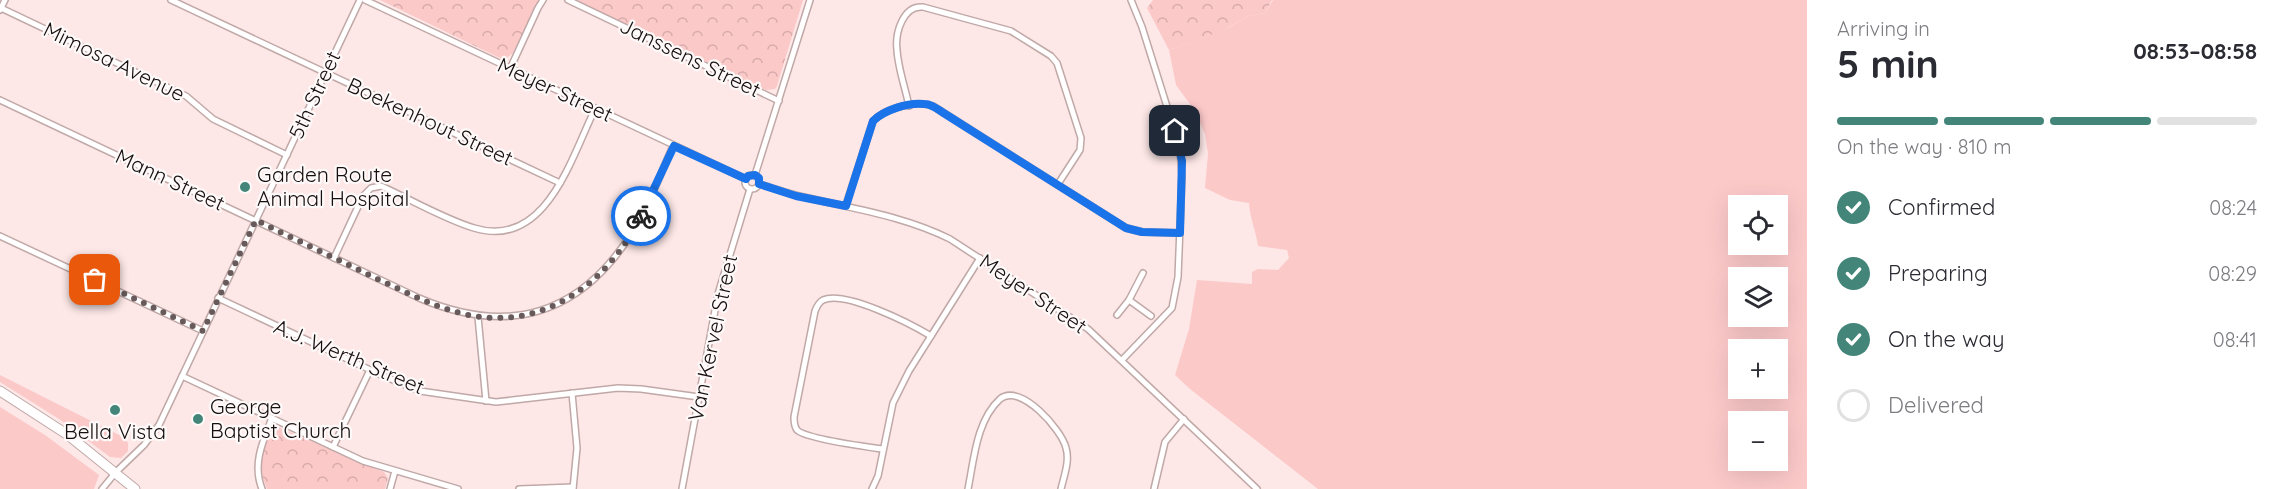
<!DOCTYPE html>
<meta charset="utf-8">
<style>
body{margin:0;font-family:Quicksand,sans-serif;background:#f7f7f7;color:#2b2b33;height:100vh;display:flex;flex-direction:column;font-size:22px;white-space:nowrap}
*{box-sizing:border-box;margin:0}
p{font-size:20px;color:#7c7c81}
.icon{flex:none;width:33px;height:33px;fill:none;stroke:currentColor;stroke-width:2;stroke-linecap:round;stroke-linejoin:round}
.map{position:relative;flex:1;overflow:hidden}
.panel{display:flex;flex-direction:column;background:#fff;width:480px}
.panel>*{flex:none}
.tools{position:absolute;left:1728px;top:195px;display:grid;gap:12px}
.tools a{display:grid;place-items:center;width:60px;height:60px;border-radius:0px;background:#fff;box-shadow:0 6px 24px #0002;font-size:30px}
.pin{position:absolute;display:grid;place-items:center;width:51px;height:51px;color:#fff;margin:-26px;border-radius:12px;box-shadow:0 3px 9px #0006}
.courier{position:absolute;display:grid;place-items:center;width:60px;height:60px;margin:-30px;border:4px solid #1a73e8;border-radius:50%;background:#fff;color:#222;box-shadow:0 2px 8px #0007}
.summary em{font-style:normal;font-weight:700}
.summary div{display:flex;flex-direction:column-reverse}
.summary{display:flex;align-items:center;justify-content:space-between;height:102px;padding:0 30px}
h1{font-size:39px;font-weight:700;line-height:45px}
.bar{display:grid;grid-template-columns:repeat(4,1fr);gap:9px 6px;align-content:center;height:72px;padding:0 30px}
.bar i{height:8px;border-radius:4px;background:#e1e1e2}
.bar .on{background:#438679}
.bar p{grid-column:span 4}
ol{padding:0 30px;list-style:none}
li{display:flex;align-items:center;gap:18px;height:66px}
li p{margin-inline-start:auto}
li .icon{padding:6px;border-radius:50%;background:#438679;color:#fff;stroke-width:4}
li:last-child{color:#7c7c81}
li i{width:33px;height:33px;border:3px solid #e1e1e2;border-radius:50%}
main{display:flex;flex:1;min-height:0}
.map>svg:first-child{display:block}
.grass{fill:#fcc9c9;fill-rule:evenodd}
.park{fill:url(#park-crowns)}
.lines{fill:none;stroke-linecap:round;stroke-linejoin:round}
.minor-casing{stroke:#c0a8a7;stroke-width:8}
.trunk-casing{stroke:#c0a8a7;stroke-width:11}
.minor{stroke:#fff;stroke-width:5}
.trunk{stroke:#fff;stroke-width:9}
.done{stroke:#685a5a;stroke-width:6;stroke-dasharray:0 10.8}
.route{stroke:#1a73e8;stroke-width:8}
.poi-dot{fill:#438679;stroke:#fef9f9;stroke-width:2}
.labels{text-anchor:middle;stroke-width:4.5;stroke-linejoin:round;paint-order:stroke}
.street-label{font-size:21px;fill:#170e0e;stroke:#fef9f9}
.poi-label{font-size:21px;fill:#170e0e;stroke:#fef9f9;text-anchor:start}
</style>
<main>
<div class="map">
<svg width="1807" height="489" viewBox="0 0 1807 489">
<defs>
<pattern id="park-crowns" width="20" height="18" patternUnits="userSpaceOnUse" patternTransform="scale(1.5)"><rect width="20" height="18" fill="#fcc9c9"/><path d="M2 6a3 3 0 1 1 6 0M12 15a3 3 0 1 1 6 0" fill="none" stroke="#d7abab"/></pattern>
</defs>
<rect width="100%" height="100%" fill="#fde8e7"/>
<g class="grass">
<path d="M1273,0H1807V489H1318L1190,389L1175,375L1189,329L1197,280L1252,284V272L1258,269L1278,270L1289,258L1287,250L1258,246C1256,231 1250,219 1249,203L1230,200L1205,188L1208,153L1205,134L1195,111L1176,85L1169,50L1228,28L1248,16L1265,13ZM1738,206H1778V244H1738ZM1738,278H1778V316H1738ZM1738,350H1778V388H1738ZM1738,422H1778V460H1738Z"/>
<polygon points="0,375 123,437 128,443 128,451 121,458 110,457 59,419 0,382"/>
<polygon points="0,407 45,435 99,475 94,489 0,489"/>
</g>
<g class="park">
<polygon points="380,0 539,0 513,53 504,60"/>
<polygon points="574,0 803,0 777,86 775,89 766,90"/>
<polygon points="1153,0 1272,0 1265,13 1248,16 1224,30 1169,50 1147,8"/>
<path d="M278,427L384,472L388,478L385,489H267C257,468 262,450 272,430Z"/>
</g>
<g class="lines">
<defs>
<g id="minor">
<polyline points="171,0 560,183"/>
<polyline points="365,0 746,179"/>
<polyline points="568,0 779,101"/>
<polyline points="1,8 186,96 213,119 287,155"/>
<polyline points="0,10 5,0"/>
<polyline points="510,69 538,8 543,0"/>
<path d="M0,100L419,298C508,336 579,316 632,233C649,206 660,175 673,146"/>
<path d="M909,106C905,87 898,68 897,50C895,33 903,5 923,7L1011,31L1051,56L1057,63L1081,138L1080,150L1058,184"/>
<circle cx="752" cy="182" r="7"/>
<polyline points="755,175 810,0"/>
<path d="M759,184C774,188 789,194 804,197C854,209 904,216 950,239L1088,329L1257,489"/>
<path d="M846,205L873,121C886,108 915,100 933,106L1126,228L1142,232L1180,233"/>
<polyline points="0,236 203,331"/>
<path d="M334,258L363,196L371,188L381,186C410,199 444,219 474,228C546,250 571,158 595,109"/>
<polyline points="218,298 381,375 420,391 496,402 618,388 641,389 699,397"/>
<polyline points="1129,300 1151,316"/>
<polyline points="1117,315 1129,300 1143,273"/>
<polyline points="478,317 486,401"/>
<polyline points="1122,360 1172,308 1178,277 1182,176 1180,148 1142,27 1131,0"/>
<polyline points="182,376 363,461 458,489"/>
<polyline points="572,393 577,448 573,489"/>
<polyline points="333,447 370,370"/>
<path d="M882,449C868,447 806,439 797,430C794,426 794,421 794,417L815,311C817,306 819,302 823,300C845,290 911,324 931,336"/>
<polyline points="102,489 116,472 144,445 159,425 360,0"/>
<path d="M262,489C252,464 263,441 272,418"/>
<polyline points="390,489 395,471"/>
<polyline points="519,489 573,487"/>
<polyline points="682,489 718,294 750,189"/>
<polyline points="872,489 878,476 893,403 909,371 980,258"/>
<path d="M968,489C974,460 976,421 1000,399C1020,382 1062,430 1066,448C1070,461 1064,476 1061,489"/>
<polyline points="1154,489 1165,442 1184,419"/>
</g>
<polyline id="trunk" points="0,391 68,435 135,489"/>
</defs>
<use href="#minor" class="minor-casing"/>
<use href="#trunk" class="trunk-casing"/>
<use href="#minor" class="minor"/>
<use href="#trunk" class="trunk"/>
</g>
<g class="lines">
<path class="done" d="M95,280L203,331L256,220C294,239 333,257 371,276C400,289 429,305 460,313C540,334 607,285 641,216"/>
<path class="route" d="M641,216L674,146L746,179L748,176L755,175L759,178V184L796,196L846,206L873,121C884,110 909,102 924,104C931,104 936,108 942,112L1126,228L1142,232L1180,233L1182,161L1175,131"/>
</g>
<g class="poi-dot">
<circle cx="245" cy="187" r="6"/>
<circle cx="115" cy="410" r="6"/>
<circle cx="198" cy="419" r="6"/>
</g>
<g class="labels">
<g class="street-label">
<text transform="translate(690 58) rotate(26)" y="7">Janssens Street</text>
<text transform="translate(114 62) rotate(26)" y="7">Mimosa Avenue</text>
<text transform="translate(555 90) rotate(25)" y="7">Meyer Street</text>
<text transform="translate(315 95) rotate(-65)" y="7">5th Street</text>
<text transform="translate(430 122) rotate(25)" y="7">Boekenhout Street</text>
<text transform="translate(170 180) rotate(25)" y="7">Mann Street</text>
<text transform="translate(1033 294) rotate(34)" y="7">Meyer Street</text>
<text transform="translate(713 338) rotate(-78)" y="7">Van Kervel Street</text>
<text transform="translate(349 357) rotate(23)" y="7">A.J. Werth Street</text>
</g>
<g class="poi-label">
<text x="257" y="182">Garden Route<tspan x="257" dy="24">Animal Hospital</tspan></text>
<text x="210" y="414">George<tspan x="210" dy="24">Baptist Church</tspan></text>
<text x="115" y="439" text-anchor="middle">Bella Vista</text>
</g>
</g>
</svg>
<div class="tools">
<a><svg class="icon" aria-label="locate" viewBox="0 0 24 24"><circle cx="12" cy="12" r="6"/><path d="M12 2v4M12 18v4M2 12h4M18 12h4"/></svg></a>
<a><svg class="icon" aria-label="layers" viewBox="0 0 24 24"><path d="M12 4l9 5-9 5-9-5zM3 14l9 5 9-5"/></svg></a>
<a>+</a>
<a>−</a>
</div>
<div class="pin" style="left:95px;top:280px;background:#ea580c"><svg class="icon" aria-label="bag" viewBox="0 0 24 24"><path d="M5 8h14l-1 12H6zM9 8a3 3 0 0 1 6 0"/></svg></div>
<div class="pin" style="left:1175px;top:131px;background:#1f2937"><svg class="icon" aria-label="home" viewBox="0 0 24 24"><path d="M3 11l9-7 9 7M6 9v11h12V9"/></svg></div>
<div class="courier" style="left:641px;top:216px"><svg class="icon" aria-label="bike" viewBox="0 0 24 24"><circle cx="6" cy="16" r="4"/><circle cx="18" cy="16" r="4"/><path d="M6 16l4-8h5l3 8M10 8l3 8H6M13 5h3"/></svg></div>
</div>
<section class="panel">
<div class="summary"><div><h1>5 min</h1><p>Arriving in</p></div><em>08:53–08:58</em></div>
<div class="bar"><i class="on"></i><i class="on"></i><i class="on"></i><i></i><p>On the way · 810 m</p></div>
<ol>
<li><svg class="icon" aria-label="check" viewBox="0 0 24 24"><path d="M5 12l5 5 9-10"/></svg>Confirmed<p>08:24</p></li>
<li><svg class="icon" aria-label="check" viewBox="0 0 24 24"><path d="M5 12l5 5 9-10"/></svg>Preparing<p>08:29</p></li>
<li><svg class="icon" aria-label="check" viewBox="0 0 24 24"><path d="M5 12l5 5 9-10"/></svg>On the way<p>08:41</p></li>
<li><i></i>Delivered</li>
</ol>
</section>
</main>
